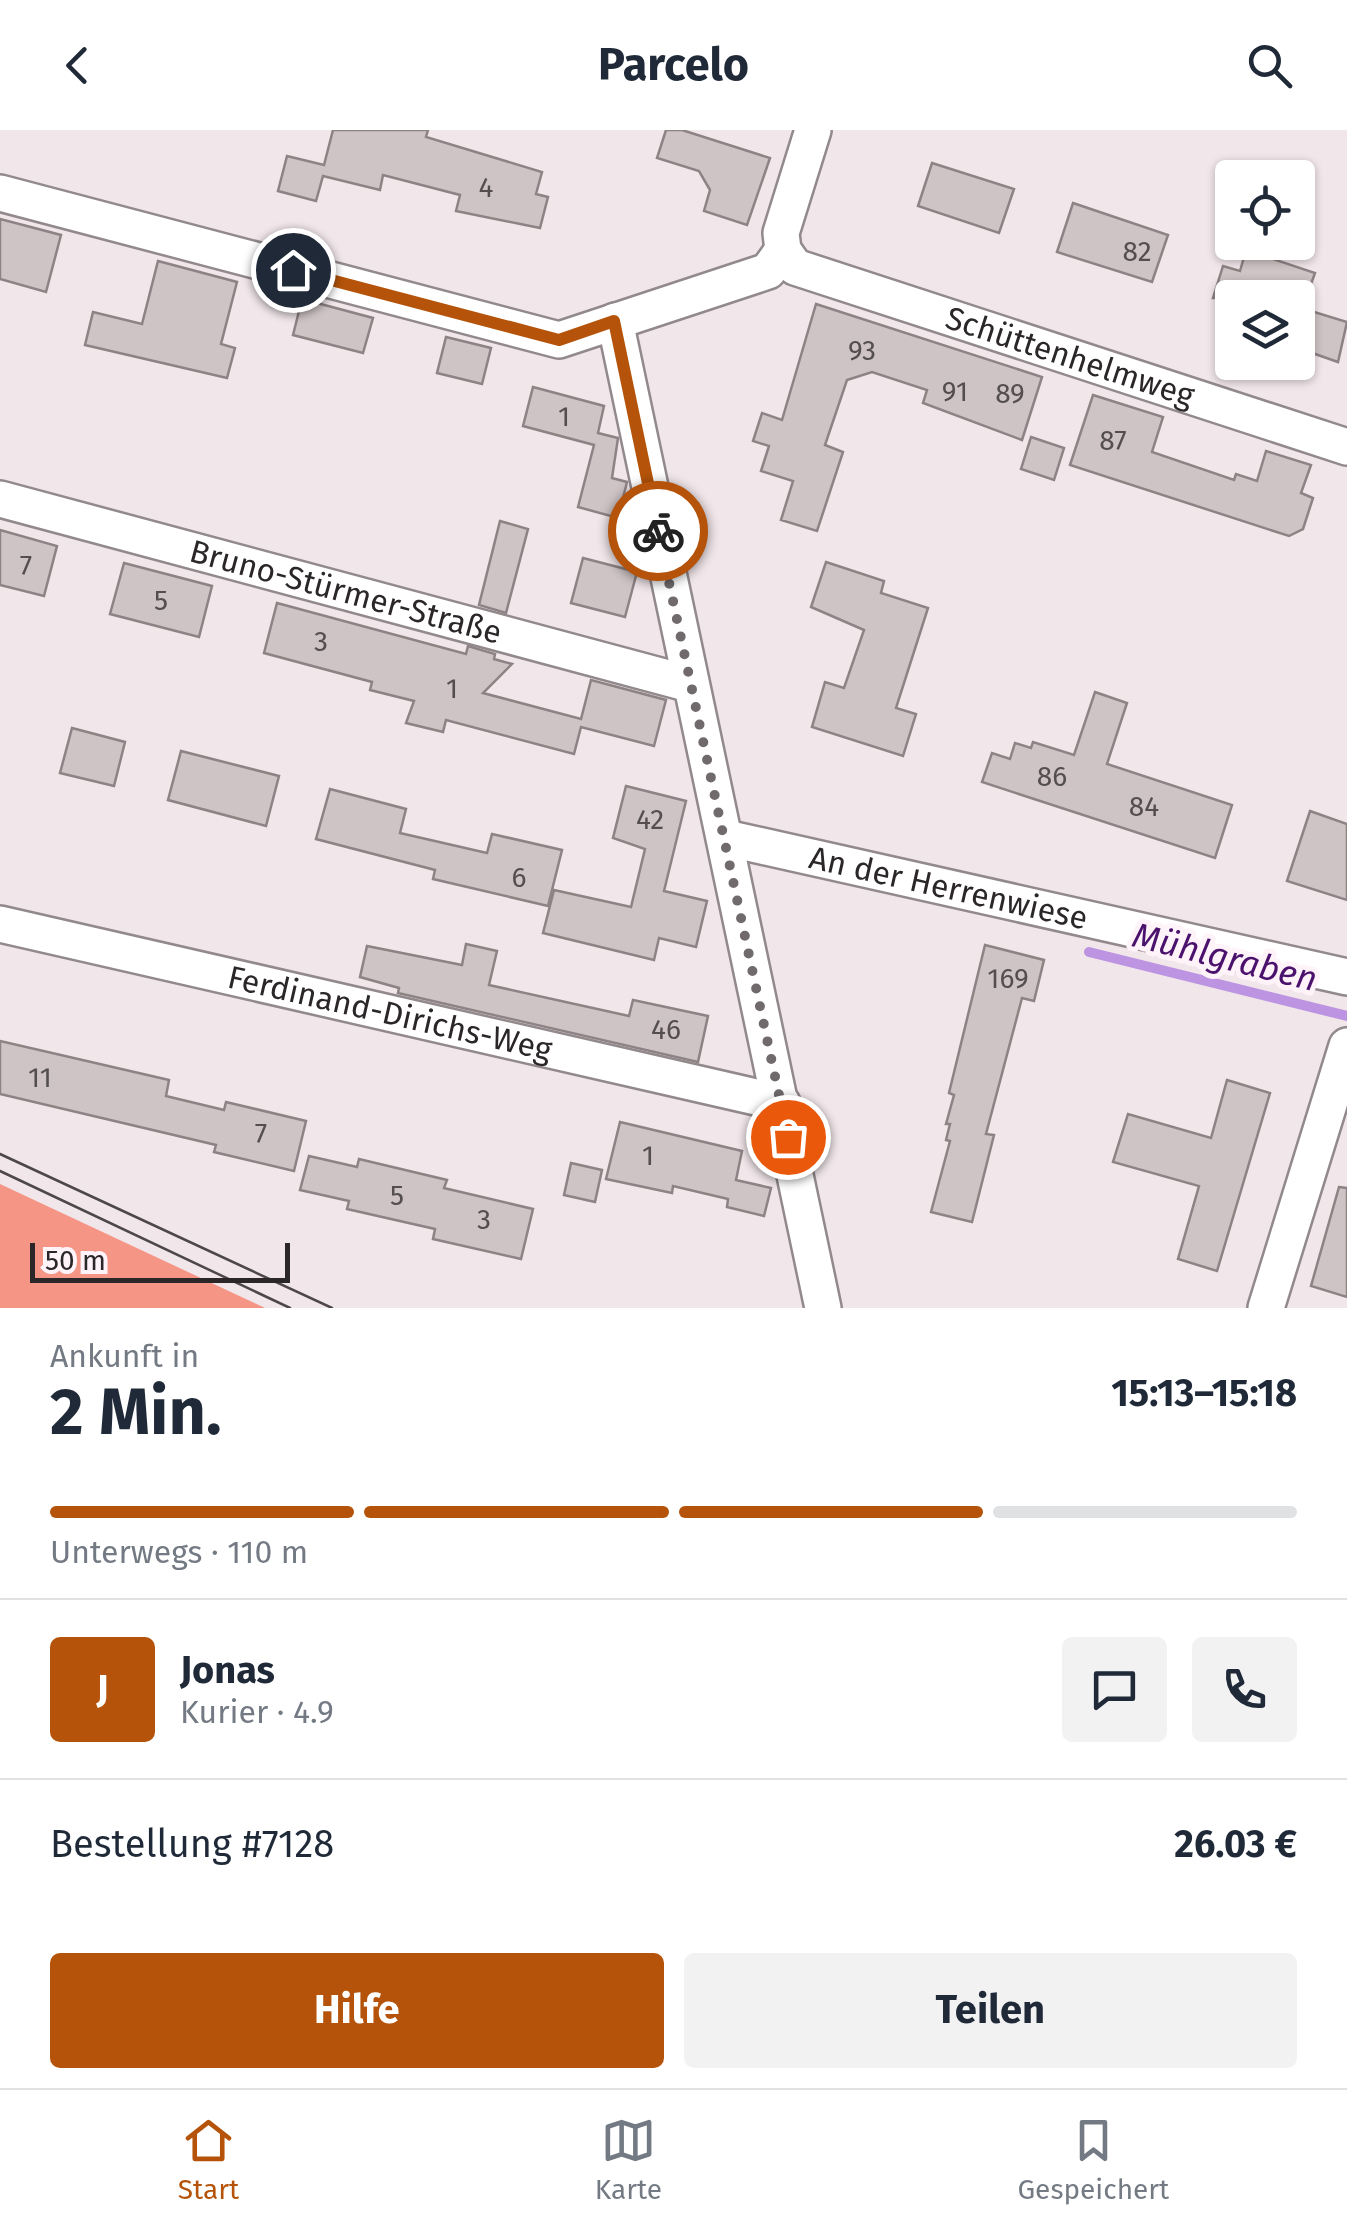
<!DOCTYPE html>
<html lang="de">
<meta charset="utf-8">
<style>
body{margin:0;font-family:"Fira Sans",sans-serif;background:#f2f2f3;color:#1f2937;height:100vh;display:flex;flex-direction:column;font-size:38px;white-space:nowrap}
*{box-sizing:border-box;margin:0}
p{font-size:32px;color:#747a83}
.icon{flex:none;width:55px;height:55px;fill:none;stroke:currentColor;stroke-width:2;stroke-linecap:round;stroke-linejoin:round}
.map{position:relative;height:1178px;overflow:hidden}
.panel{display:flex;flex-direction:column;background:#fff;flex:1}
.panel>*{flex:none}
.controls{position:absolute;left:1215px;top:30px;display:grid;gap:20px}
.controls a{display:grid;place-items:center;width:100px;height:100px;border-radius:10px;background:#fff;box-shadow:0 2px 8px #0004;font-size:50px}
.scale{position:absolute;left:30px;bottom:25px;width:260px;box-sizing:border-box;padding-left:10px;border:5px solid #2b2728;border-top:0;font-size:28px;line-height:35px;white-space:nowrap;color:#2b2728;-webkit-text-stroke:8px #fef3f8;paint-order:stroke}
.pin{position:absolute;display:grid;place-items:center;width:85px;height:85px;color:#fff;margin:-42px;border:5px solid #fff;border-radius:50%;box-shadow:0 2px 10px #0007}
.courier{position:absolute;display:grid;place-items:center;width:100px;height:100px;margin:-50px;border:8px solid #b45309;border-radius:50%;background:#fff;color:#222;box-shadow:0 2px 12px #0007}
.headline em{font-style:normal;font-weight:700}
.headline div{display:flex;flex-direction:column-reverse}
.headline{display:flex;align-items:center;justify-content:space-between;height:170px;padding:0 50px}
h1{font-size:65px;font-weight:700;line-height:75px}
.bar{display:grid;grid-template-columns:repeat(4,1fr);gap:15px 10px;align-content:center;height:120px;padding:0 50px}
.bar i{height:12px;border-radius:8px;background:#e0e1e3}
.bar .on{background:#b45309}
.bar p{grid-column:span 4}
.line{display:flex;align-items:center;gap:25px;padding:0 50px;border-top:2px solid #e0e1e3}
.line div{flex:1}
.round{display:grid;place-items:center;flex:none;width:105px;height:105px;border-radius:10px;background:#f2f2f3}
.action{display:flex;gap:20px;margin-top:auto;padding:20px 50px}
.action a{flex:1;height:115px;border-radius:10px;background:#b45309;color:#fff;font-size:40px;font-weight:700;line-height:115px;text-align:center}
.action a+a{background:#f2f2f3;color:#1f2937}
header{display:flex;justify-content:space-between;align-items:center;height:130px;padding:0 50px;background:#fff;font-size:45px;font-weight:700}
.menu{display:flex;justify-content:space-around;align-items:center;height:140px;border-top:2px solid #e0e1e3;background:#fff;font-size:28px;color:#747a83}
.menu a{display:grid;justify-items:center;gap:5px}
.menu .on{color:#b45309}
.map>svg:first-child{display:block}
.forest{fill:#f49585}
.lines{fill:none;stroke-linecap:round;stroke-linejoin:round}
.stream{stroke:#bd94e1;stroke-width:10}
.building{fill:#cfc4c5;stroke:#8e8384;stroke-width:2.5}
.street-casing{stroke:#92898d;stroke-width:40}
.street{stroke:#fff;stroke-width:35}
.tram{stroke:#4c4749;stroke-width:2.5}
.done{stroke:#706a6c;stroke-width:10;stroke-dasharray:0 18}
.route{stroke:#b45309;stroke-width:12}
.labels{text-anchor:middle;stroke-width:10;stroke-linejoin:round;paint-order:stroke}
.number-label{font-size:28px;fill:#544e4f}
.street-label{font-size:32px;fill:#2b2728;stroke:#fef3f8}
.water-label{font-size:35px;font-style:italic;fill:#4b126d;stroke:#fef3f8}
</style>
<header><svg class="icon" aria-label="back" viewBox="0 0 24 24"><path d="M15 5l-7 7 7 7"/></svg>Parcelo<svg class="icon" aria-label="search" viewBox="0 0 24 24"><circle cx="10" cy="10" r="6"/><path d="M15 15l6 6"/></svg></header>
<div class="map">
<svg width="1347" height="1178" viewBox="0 0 1347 1178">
<rect width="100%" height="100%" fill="#f1e6ea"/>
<polygon class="forest" points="0,1054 265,1178 0,1178"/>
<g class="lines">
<polyline class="stream" points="1089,822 1347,886"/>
</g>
<g class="building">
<polygon points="333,0 428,0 426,7 542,42 536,64 548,67 540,98 456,81 460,65 383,45 380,60 323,46 316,71 278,61 287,26 324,35"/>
<polygon points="666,0 682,0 770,28 747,95 704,81 710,60 699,41 657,28"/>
<polygon points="932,33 1014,59 999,103 918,76"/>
<polygon points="1073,73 1168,105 1152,152 1057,122"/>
<polygon points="0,89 61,105 46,162 0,149"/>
<polygon points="1246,120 1315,143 1306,168 1213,168 1223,136 1240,141"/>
<polygon points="158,131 237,152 221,214 235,218 227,248 85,215 93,182 142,194"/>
<polygon points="302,169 373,188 363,223 293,205"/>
<polygon points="816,174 1042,247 1022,310 923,273 927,260 872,242 847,250 825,315 843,322 817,401 781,390 793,351 761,341 769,316 753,311 762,283 782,290"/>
<polygon points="1298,177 1347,192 1338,232 1298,218"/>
<polygon points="446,207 491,218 482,254 437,243"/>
<polygon points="533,257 604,276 598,303 618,308 612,348 627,352 618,388 578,377 594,315 523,296"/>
<polygon points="1093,265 1163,287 1152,322 1234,350 1236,344 1257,351 1266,321 1311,335 1301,363 1313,368 1303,399 1289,406 1070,335"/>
<polygon points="1031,307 1064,318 1054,350 1021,339"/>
<polygon points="500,391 528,399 506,483 479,475"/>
<polygon points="0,400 57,416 44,466 0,455"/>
<polygon points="583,428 637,442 625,487 571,473"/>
<polygon points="826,432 884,451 881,463 928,478 896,578 916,584 903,626 812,597 825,552 844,558 864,500 811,477"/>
<polygon points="124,433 212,456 199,507 110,484"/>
<polygon points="277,473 466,524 468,516 495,524 494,529 512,534 483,563 581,589 591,550 666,570 654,616 581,597 574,624 446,590 443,602 406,593 414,571 370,560 372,552 264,523"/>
<polygon points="1095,562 1127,573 1107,634 1232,675 1215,728 982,652 992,623 1010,629 1015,613 1031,618 1033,612 1074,625"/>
<polygon points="72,598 125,612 114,656 60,643"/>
<polygon points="181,621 279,646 266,696 168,670"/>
<polygon points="626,656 686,671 664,761 707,771 696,817 659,808 654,830 543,803 554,760 631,777 645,719 613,708"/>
<polygon points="330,659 406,679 400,703 487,723 492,704 562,720 548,776 433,749 435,740 316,709"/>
<polygon points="1310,681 1347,694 1347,770 1287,751"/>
<polygon points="466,814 497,821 489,855 629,886 633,870 708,886 698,932 398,863 399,858 360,847 367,816 462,835"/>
<polygon points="985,815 1044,830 1034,871 1022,868 986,1004 994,1005 972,1092 931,1082 950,1011 946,1010 950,994 946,994 954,965 949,963"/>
<polygon points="0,911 169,950 166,966 224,980 226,972 306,991 294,1041 214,1022 216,1015 0,964"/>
<polygon points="1227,950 1270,963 1217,1141 1178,1129 1199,1056 1113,1032 1128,984 1211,1008"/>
<polygon points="620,992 742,1021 736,1050 771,1058 764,1086 727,1077 728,1069 673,1056 672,1063 606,1049"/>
<polygon points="309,1026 357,1037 359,1029 447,1050 444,1058 533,1079 521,1129 433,1109 435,1099 347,1079 349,1071 300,1060"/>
<polygon points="571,1033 602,1040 595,1072 564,1065"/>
<polygon points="1339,1057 1347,1058 1347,1167 1311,1156"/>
</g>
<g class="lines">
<defs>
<g id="street">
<path id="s1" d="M813,0L781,103L783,120L795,137L1347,317"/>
<polyline points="0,63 559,210 768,141 783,120"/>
<polyline points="615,191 823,1178"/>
<path id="s2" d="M0,369L690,554"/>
<path id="s3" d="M726,708L1347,847"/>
<path id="s4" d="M0,794L782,973"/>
<polyline points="1266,1178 1347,916"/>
</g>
</defs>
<use href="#street" class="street-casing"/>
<use href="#street" class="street"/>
<g class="tram">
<polyline points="0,1024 332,1178"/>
<polyline points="0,1041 290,1178"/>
</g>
</g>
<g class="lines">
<polyline class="done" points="658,401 788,1007"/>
<polyline class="route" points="293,140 559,210 614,191 658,401"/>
</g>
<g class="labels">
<g class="number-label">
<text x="486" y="67">4</text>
<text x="1137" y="131">82</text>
<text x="862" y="230">93</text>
<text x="955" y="271">91</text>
<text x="1010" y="273">89</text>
<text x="564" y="296">1</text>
<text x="1113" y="320">87</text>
<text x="26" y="445">7</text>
<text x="161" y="480">5</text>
<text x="321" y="521">3</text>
<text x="452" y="568">1</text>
<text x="1052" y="656">86</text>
<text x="1144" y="686">84</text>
<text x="650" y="699">42</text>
<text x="519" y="757">6</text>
<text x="1008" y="858">169</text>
<text x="666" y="909">46</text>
<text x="40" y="957">11</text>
<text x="261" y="1013">7</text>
<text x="648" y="1035">1</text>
<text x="397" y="1075">5</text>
<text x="484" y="1099">3</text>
</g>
<g class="street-label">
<text dy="11" stroke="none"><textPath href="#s1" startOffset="435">Schüttenhelmweg</textPath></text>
<text dy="11" stroke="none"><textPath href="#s2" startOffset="358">Bruno-Stürmer-Straße</textPath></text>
<text dy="11" stroke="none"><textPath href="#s3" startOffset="228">An der Herrenwiese</textPath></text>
<text dy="11" stroke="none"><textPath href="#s4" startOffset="400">Ferdinand-Dirichs-Weg</textPath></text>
</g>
<g class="water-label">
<text transform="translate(1225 827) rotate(14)" y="12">Mühlgraben</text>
</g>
</g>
</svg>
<div class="controls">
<a><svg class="icon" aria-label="locate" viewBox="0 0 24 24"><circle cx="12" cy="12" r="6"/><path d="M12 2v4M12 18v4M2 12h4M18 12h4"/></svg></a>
<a><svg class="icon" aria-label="layers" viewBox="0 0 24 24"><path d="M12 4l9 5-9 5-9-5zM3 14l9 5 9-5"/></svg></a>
</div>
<div class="scale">50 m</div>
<div class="pin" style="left:788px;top:1007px;background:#ea580c"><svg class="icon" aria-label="bag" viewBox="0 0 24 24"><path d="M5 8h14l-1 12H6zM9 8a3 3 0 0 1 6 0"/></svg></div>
<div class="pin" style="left:293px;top:140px;background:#1f2937"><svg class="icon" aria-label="home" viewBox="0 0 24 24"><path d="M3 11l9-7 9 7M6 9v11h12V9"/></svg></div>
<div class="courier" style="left:658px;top:401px"><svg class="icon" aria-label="bike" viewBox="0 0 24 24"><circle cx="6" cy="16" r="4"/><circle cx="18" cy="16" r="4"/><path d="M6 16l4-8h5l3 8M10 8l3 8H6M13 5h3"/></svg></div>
</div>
<section class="panel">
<div class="headline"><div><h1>2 Min.</h1><p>Ankunft in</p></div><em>15:13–15:18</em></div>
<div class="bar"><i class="on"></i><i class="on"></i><i class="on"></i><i></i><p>Unterwegs · 110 m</p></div>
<div class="line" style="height:180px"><b class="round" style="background:#b45309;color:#fff">J</b><div><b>Jonas</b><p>Kurier · 4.9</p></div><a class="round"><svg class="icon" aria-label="chat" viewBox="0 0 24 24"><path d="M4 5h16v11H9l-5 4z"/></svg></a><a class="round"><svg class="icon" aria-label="phone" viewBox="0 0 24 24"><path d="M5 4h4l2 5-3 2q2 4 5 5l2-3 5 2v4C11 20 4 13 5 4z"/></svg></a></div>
<div class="line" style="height:130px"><div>Bestellung #7128</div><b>26.03 €</b></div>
<div class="action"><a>Hilfe</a><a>Teilen</a></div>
</section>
<nav class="menu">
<a class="on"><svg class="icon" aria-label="home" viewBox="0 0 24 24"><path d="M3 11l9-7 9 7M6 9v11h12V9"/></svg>Start</a>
<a><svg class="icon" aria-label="map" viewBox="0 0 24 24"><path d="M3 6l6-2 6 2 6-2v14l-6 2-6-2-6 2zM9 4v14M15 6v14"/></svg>Karte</a>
<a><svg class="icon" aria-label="saved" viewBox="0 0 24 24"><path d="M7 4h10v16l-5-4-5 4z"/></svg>Gespeichert</a>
</nav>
